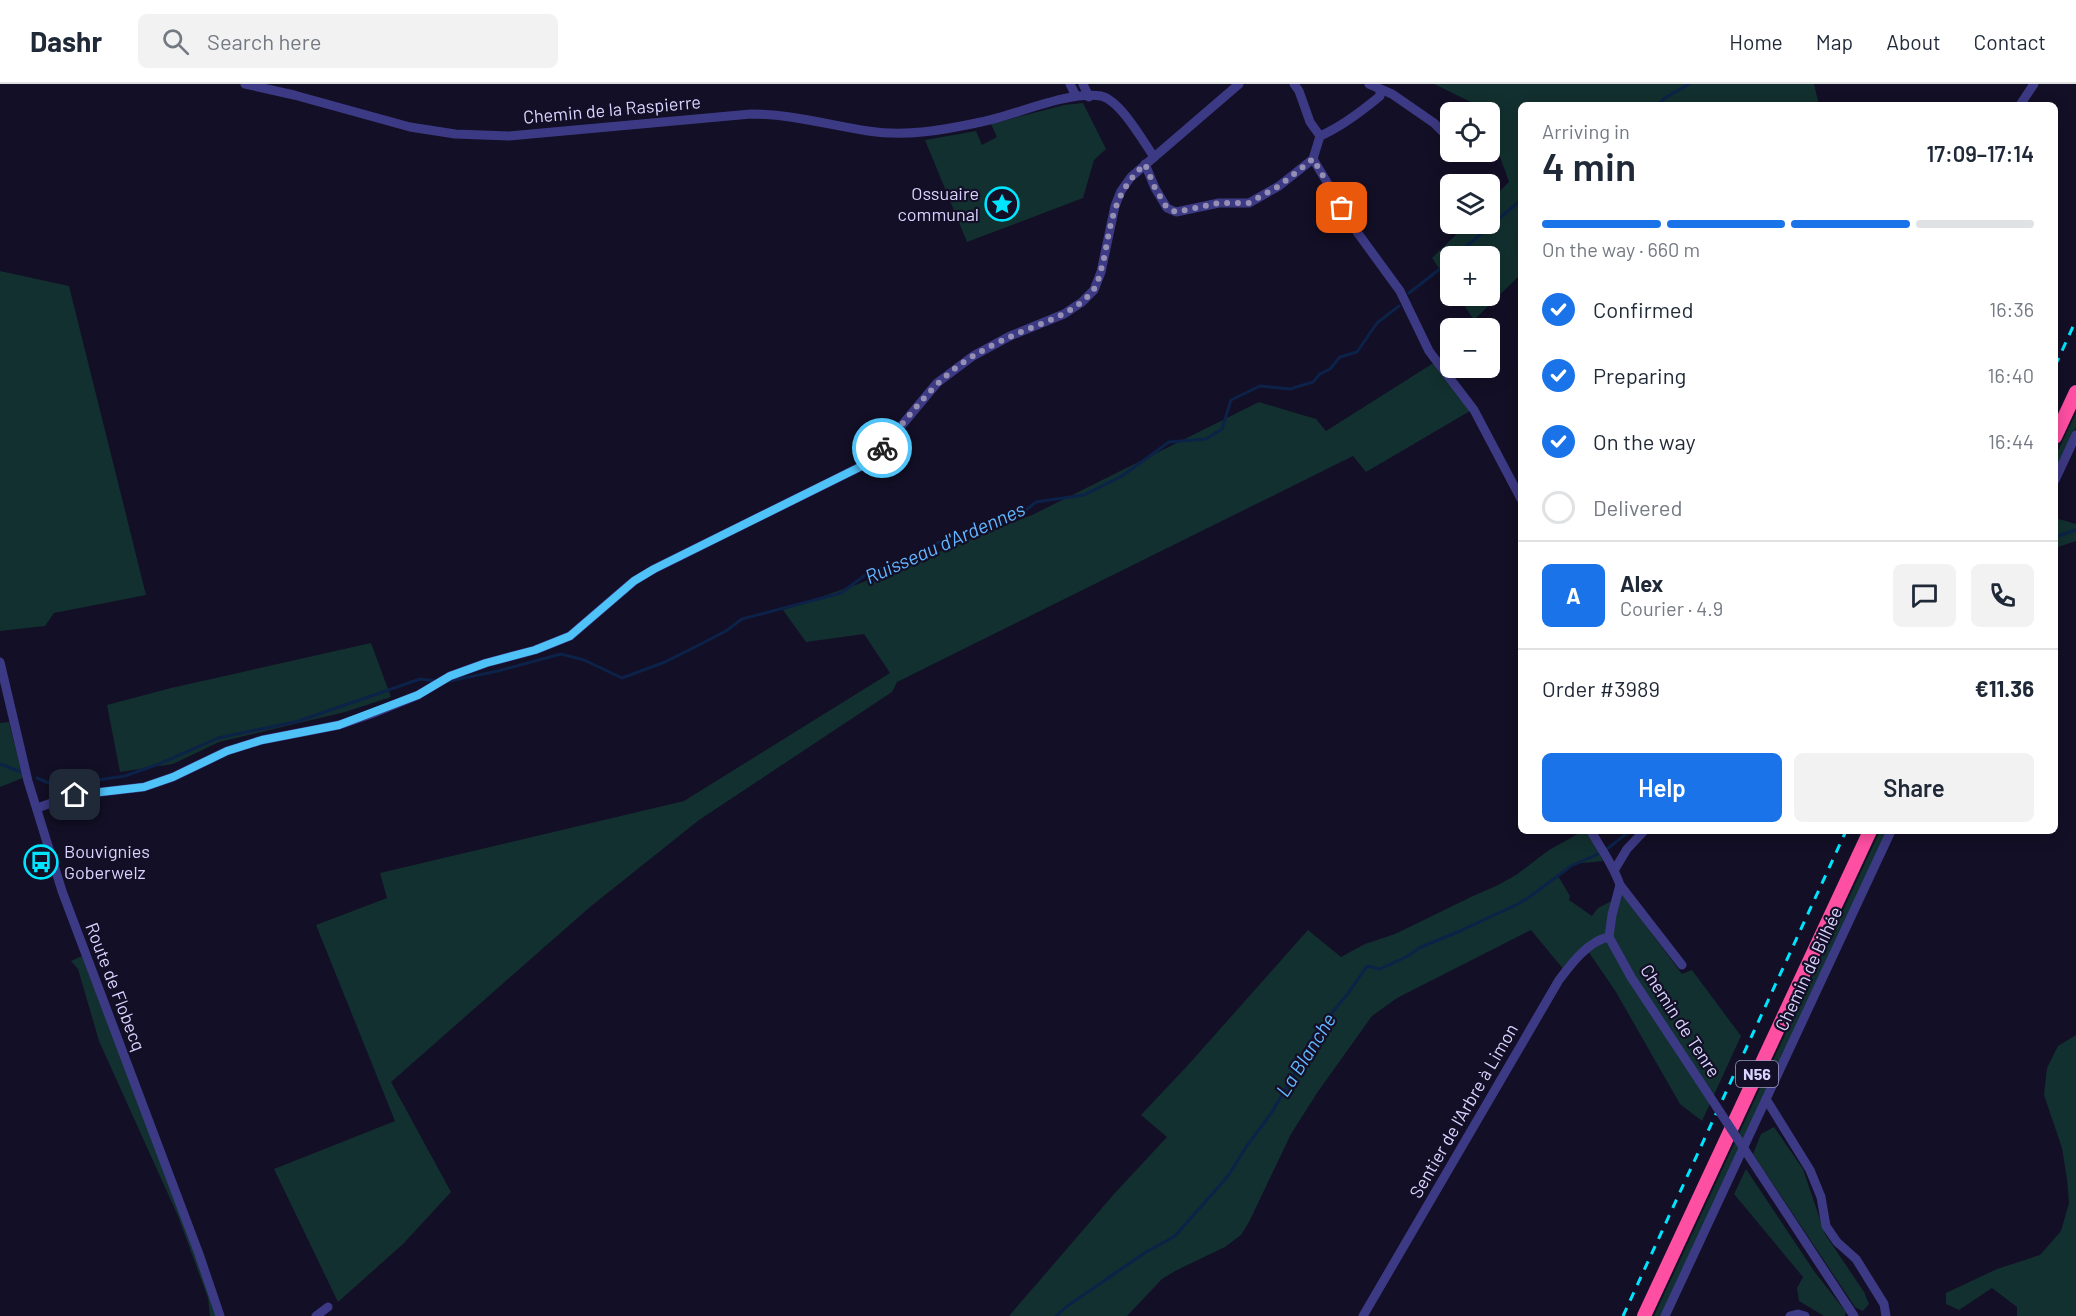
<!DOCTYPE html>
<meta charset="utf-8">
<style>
body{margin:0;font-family:Barlow,sans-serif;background:#f2f2f3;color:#1f2937;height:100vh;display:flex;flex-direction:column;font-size:22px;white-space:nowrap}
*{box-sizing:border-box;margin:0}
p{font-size:20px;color:#747a83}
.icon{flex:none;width:33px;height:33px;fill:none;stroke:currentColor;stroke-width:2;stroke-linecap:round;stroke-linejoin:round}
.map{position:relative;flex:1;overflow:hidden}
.drawer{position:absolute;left:1518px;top:18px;width:540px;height:732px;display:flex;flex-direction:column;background:#fff;border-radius:9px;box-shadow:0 3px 15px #0003}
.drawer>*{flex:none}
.controls{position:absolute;left:1440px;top:18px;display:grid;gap:12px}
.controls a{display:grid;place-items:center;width:60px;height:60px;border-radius:9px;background:#fff;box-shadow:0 3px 15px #0003;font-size:30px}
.pin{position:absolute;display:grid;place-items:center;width:51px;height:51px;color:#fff;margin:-26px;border-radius:12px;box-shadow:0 3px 9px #0006}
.courier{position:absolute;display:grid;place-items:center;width:60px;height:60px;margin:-30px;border:4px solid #4fc3f7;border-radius:50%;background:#fff;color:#222;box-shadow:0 2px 8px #0007}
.overview em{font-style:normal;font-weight:600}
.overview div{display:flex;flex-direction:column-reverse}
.overview{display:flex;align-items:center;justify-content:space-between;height:102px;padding:0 24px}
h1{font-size:39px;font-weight:600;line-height:45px}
.bar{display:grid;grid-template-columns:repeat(4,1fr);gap:9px 6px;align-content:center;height:72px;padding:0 24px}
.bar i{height:8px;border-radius:4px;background:#e0e1e3}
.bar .on{background:#1a73e8}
.bar p{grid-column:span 4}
.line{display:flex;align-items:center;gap:15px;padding:0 24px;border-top:2px solid #e0e1e3}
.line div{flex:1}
.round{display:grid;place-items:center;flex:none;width:63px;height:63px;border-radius:9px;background:#f2f2f3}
ol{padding:0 24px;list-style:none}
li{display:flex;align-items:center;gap:18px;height:66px}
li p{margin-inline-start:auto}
li .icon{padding:6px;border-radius:50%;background:#1a73e8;color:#fff;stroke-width:4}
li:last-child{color:#747a83}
li i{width:33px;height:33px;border:3px solid #e0e1e3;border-radius:50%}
.cta{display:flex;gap:12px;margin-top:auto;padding:12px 24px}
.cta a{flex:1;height:69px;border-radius:9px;background:#1a73e8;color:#fff;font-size:24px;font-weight:600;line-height:69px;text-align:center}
.cta a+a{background:#f2f2f3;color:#1f2937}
header{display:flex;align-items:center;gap:36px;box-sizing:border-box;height:84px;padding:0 30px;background:#fff;border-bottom:2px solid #e0e1e3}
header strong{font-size:28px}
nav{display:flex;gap:33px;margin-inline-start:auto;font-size:21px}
.search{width:420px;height:54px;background:#f2f2f3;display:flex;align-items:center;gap:15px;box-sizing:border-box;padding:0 21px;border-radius:9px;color:#747a83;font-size:22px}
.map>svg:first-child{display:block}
.green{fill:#12302f}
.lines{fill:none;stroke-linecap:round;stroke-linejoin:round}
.stream{stroke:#0c2248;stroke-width:3}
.minor{stroke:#3d3a85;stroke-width:9}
.highway{stroke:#ff4fa3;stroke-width:14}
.rail{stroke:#00e5ff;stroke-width:3;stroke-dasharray:9 8;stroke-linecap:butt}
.minor-bridge{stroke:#3d3a85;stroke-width:9}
.done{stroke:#948fb3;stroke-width:6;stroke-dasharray:0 10.8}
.route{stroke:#4fc3f7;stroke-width:8}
.labels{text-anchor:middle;stroke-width:4.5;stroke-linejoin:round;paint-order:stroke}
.shield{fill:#130f26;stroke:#9e99be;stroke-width:1.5}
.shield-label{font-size:16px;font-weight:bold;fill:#d9d4ff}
.street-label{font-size:18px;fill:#d9d4ff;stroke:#130f26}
.poi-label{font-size:18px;fill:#d9d4ff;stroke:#130f26;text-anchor:end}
.water-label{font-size:20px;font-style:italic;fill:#62b6ff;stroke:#130f26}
</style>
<header>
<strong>Dashr</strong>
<div class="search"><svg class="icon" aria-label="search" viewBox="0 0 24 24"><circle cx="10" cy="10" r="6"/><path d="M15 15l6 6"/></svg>Search here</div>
<nav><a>Home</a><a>Map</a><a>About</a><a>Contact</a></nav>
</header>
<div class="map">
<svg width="2076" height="1232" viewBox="0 0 2076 1232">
<rect width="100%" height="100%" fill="#130f26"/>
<g class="green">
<polygon points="1434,0 1814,0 1819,21 1521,21 1521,190 1474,236 1458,212 1490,212 1490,172 1450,172 1450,201 1432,174 1467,140 1490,140 1490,117 1509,98 1490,45 1490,28 1483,28 1481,23"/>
<polygon points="1083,19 1106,65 1094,76 1083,114 967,158 925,56 976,47 982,61 997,53 991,40 1064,21"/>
<polygon points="0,187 69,202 146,511 54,529 45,542 0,547"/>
<polygon points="1435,278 1470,327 1366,388 1353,372 897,598 892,608 699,736 590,823 391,998 451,1108 403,1160 338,1218 274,1085 395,1037 316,841 387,814 380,789 684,717 890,589 864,550 806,558 783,526 858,500 1032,431 1259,318 1316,335 1326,347"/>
<polygon points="2076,329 2076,343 2055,388 2055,373"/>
<polygon points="2055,434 2076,440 2076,457 2055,464"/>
<polygon points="371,559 391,613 345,628 219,658 173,680 120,688 107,621 171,604"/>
<polygon points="9,638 23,694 0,703 0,639"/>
<polygon points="1583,747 1588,747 1603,777 1573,780 1558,792 1570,812 1569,816 1592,832 1598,824 1623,811 1682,890 1692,886 1741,952 1702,1037 1680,1020 1616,908 1588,867 1564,886 1531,846 1397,914 1372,932 1317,1009 1291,1050 1249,1138 1241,1151 1225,1163 1177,1186 1162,1195 1127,1232 1009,1232 1114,1110 1167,1053 1141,1031 1189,980 1308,846 1341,873 1365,860 1395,850 1473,812 1496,802 1516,791 1549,766"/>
<polygon points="1880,747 1888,747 1661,1232 1654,1232"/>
<polygon points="82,872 209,1207 216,1232 210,1232 208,1214 178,1132 99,957 78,885 71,877"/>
<polygon points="2076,951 2076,1232 2017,1232 2017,1223 1992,1204 1959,1226 1946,1220 1946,1209 1997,1185 2040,1171 2061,1147 2069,1119 2067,1095 2062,1064 2044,1011 2047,984 2058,962"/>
<polygon points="1774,1043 1803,1085 1825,1150 1864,1208 1869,1220 1863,1227 1855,1223 1753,1070 1761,1050"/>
<polygon points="1746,1085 1814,1187 1846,1228 1845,1232 1824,1232 1799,1217 1797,1204 1803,1193 1734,1110"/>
</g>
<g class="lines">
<g class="stream">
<polyline points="1658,21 1665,14 1689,0"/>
<polyline points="1455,172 1521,116"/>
<polyline points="1409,209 1450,177"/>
<polyline points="2055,453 2076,446"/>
<polyline points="449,597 498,587 561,570 584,576 622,594 665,578 695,563 726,547 742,535 841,509 868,489 918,471 939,458 954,457 993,442 1025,427 1036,418 1084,411 1122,392 1169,358 1206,355 1222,345 1231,316 1260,302 1290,305 1313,298 1320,290 1330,285 1340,273 1357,268 1377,239 1399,222"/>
<polyline points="0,680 21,688"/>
<polyline points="37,694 56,702 125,692 159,680 218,654 299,637 420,595 435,597"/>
<polyline points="1607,765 1630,747"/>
<polyline points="1056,1232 1066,1223 1146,1168 1175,1152 1228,1092 1246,1063 1270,1031 1303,977 1313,952 1349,908 1367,882 1380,885 1408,872 1419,864 1460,847 1518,820 1528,814 1571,782 1598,770"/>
</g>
<g class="minor">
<path d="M245,0L294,11L410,43L455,50L509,52L751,30C791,30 829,41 868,47C906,53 944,46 981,38C1016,31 1067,7 1101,12C1120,16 1143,57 1154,73"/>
<polyline points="1070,0 1076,12"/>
<polyline points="1083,0 1089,13"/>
<polyline points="1294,0 1299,7 1310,38 1320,52"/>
<polyline points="1369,0 1392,10 1434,39 1445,50"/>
<polyline points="2020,21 2034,0"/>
<path d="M1320,52C1341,43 1362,27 1380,12V6"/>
<polyline points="1313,75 1357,148 1400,207 1429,267 1474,326 1521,415"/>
<polyline points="1145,80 1155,104 1167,124 1176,128 1219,119 1249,119 1279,102 1313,75 1320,52"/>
<polyline points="2055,396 2076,351"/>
<polyline points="0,578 28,697 62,807 199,1170 220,1232"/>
<polyline points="37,724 75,711 144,703 173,693 227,667 262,656 339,641 371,630 418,611 450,592 486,579 535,566 570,552 634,497 654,485 872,377 937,299 973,272 1010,252 1064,230 1082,218 1094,206 1101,188 1115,122 1121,107 1131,93 1239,0"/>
<path d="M1591,747C1601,765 1614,782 1620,801L1682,881"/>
<polyline points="1615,785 1627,765 1644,747"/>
<polyline points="1620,801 1612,831 1609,853 1631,893 1699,996"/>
<polyline points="1766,1015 1810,1086 1821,1113 1826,1142 1837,1158 1856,1175 1884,1220 1886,1232"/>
<polyline points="1760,1089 1854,1232"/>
<polyline points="316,1232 328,1223"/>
<path d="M1363,1232L1559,896C1571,880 1588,857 1609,853"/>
<polyline points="1665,1232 1891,747"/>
<polyline points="1790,1232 1798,1230 1805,1232"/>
</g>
<g class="highway">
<polyline points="2055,353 2076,308"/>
<polyline points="1644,1232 1870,747"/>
</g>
<g class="rail">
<polyline points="2055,282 2076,236"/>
<polyline points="1623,1232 1846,747"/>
</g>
<polyline class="minor-bridge" points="1699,996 1760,1089"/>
</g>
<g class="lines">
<path class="done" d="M882,364C911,331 936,293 975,271C987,264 1000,257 1012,252C1040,239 1071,232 1092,208C1099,199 1101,185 1104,174C1112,134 1114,109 1145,80L1155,104L1167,124L1176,128L1219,119H1249L1279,102L1313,75L1342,124"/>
<polyline class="route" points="75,711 144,703 173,693 227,667 262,656 339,641 418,611 450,592 486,579 535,566 570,552 634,497 654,485 872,377 882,364"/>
</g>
<defs>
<symbol id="sight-ring" viewBox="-11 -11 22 22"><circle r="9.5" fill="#130f26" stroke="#00e5ff" stroke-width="1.5"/><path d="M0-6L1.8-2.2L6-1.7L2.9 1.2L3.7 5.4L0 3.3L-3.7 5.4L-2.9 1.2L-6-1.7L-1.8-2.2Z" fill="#00e5ff"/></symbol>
<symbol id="bus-ring" viewBox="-11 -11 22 22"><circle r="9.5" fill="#130f26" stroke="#00e5ff" stroke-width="1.5"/><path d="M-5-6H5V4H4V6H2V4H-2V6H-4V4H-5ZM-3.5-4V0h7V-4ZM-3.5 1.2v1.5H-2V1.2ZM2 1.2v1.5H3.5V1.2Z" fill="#00e5ff"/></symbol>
</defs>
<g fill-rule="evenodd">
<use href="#sight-ring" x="983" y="101" width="38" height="38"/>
<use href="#bus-ring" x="22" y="759" width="38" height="38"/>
</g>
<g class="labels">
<rect class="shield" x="1736" y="977" width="42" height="26" rx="4.5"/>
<g class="shield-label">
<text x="1757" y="996">N56</text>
</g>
<g class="street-label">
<text transform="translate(612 26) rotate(-5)" y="6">Chemin de la Raspierre</text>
<text transform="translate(1809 885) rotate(-65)" y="6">Chemin de Bilhée</text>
<text transform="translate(115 903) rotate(69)" y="6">Route de Flobecq</text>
<text transform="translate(1680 937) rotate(57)" y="6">Chemin de Tenre</text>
<text transform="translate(1464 1027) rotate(-60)" y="6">Sentier de l'Arbre à Limon</text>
</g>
<g class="poi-label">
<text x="979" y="116">Ossuaire<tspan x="979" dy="21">communal</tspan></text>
<text x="64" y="774" text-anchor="start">Bouvignies<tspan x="64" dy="21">Goberwelz</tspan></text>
</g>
<g class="water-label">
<text transform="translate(945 459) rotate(-24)" y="7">Ruisseau d'Ardennes</text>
<text transform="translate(1306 971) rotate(-58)" y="7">La Blanche</text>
</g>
</g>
</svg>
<div class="controls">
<a><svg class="icon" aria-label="locate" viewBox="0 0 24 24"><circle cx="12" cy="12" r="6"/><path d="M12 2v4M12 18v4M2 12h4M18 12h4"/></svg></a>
<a><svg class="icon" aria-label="layers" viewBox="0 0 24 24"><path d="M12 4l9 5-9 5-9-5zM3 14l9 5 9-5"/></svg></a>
<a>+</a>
<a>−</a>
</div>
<div class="pin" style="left:1342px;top:124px;background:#ea580c"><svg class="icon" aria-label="bag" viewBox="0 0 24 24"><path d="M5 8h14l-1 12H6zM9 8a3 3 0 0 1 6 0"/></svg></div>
<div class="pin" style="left:75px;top:711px;background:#1f2937"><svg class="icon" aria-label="home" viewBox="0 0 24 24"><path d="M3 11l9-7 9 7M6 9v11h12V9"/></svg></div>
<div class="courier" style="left:882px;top:364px"><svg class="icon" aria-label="bike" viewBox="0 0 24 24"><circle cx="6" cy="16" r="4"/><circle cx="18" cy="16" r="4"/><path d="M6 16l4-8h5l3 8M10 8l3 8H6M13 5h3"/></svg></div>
<section class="drawer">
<div class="overview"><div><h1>4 min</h1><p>Arriving in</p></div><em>17:09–17:14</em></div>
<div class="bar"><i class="on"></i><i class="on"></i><i class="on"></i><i></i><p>On the way · 660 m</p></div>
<ol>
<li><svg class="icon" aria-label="check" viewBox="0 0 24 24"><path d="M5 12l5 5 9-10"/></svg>Confirmed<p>16:36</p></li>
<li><svg class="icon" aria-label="check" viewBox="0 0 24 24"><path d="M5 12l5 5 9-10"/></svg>Preparing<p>16:40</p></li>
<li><svg class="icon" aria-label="check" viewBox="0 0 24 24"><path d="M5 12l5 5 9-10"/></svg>On the way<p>16:44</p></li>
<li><i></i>Delivered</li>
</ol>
<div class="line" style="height:108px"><b class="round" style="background:#1a73e8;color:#fff">A</b><div><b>Alex</b><p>Courier · 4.9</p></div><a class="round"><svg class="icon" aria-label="chat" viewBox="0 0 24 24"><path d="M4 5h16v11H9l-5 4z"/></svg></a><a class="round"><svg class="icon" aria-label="phone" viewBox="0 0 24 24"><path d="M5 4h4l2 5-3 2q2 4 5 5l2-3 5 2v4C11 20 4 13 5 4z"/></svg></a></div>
<div class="line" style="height:78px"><div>Order #3989</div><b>€11.36</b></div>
<div class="cta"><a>Help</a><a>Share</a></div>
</section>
</div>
